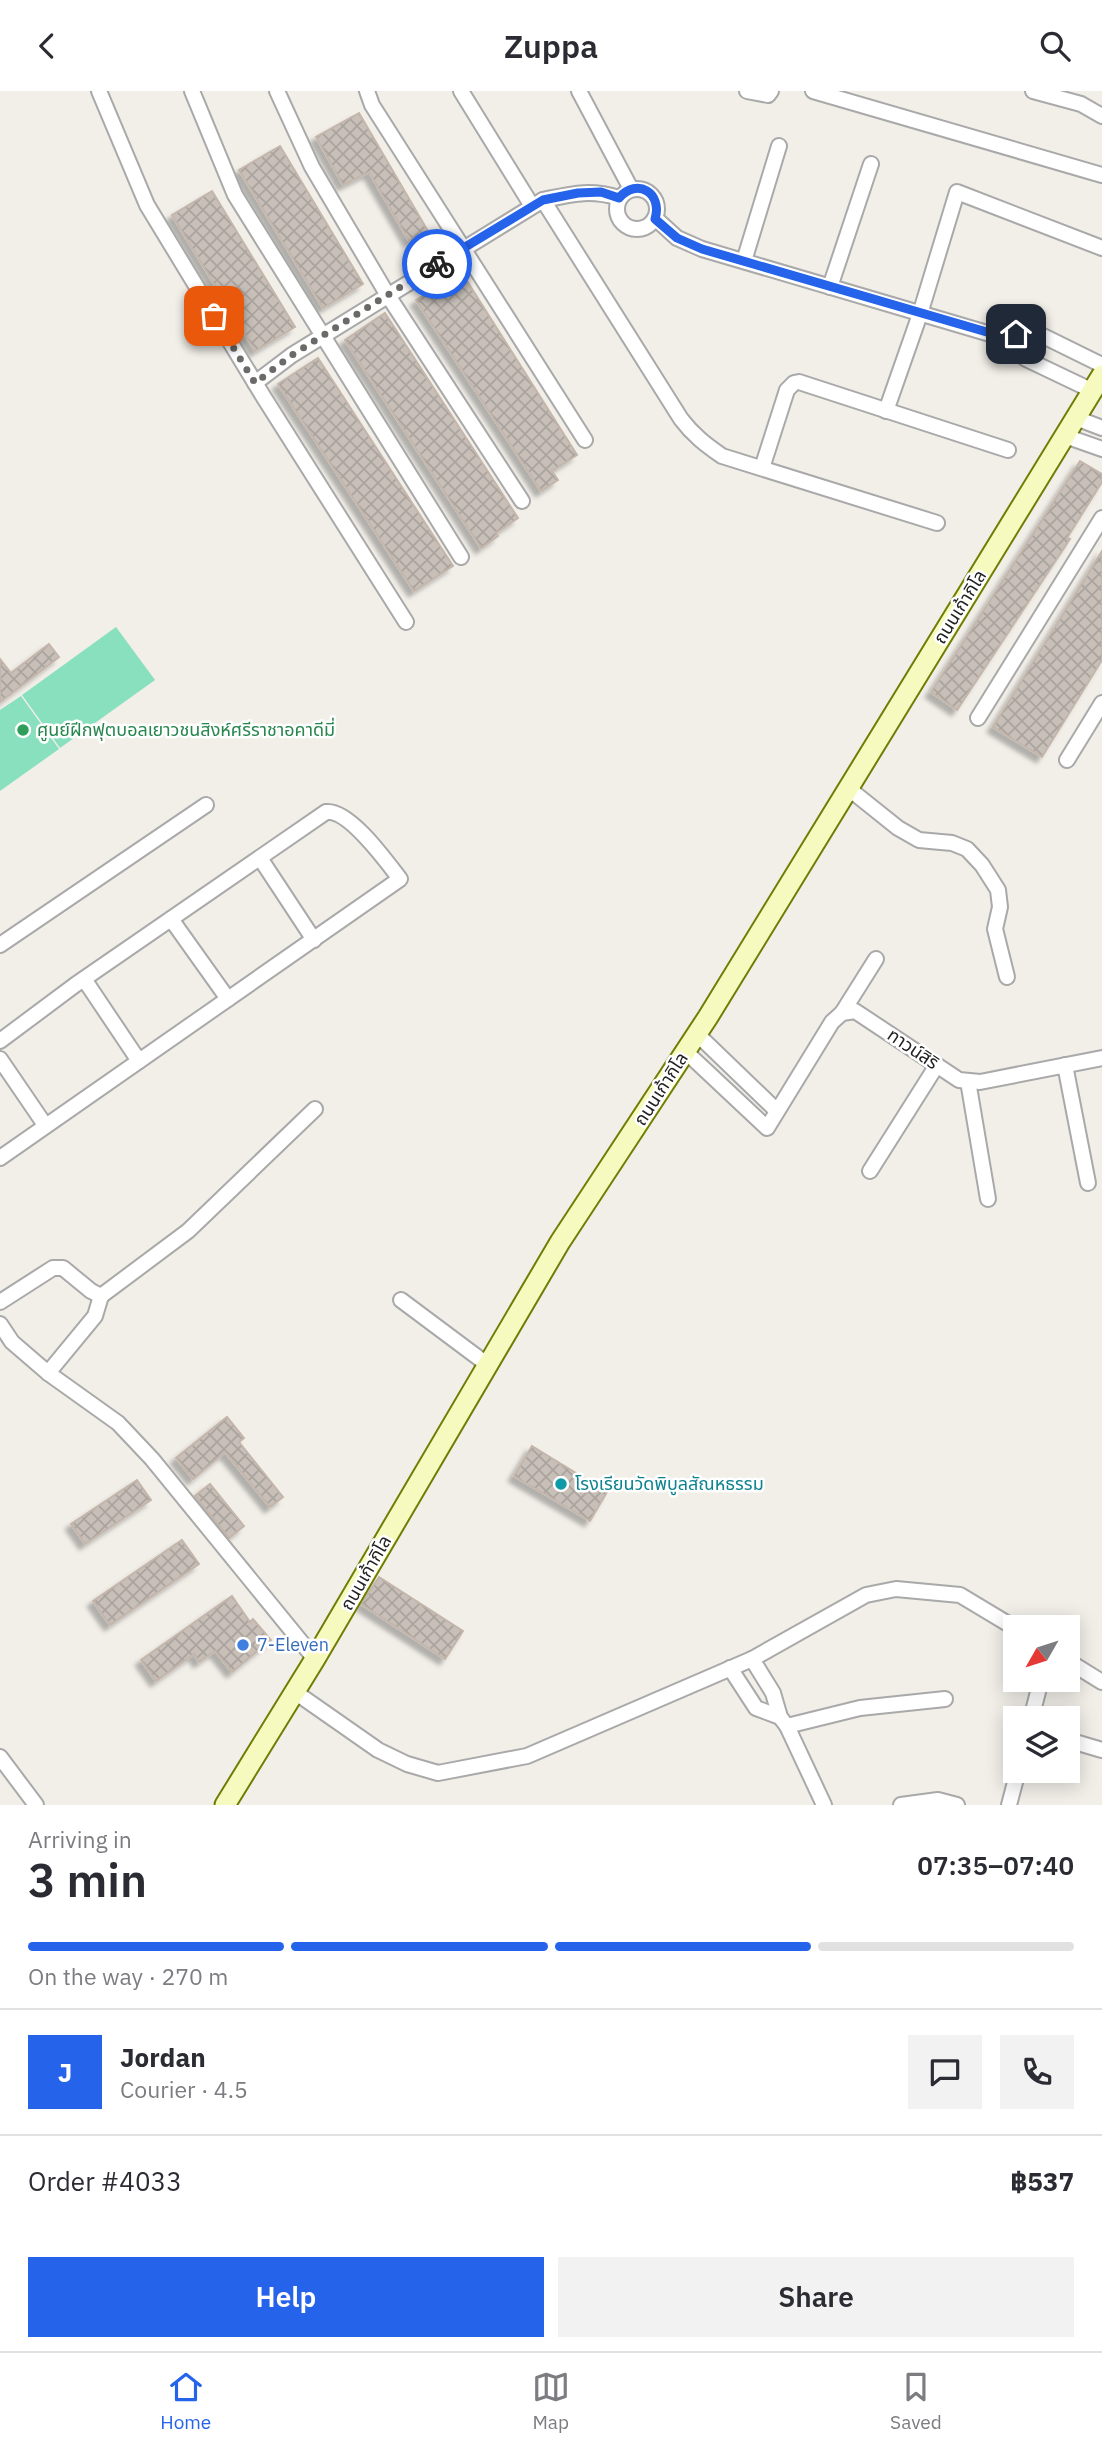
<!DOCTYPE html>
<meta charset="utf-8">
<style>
body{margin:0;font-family:"IBM Plex Sans","Noto Sans Thai",sans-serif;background:#f2f2f3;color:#2b2b33;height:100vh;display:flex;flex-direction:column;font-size:26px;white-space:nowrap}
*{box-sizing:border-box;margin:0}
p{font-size:23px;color:#7c7c81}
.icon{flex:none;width:38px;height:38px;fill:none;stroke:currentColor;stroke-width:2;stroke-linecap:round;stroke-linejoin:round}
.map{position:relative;height:1714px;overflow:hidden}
.panel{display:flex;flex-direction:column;background:#fff;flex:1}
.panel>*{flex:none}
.needle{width:46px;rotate:231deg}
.tools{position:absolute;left:1003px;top:1524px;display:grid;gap:14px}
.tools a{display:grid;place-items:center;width:77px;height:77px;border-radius:0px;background:#fff;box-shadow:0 4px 18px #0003;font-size:35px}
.pin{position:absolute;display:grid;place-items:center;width:60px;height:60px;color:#fff;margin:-30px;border-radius:14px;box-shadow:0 4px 10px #0006}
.courier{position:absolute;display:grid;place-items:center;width:70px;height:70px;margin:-35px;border:5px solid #2563eb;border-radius:50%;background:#fff;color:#222;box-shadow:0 2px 9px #0007}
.overview em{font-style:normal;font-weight:600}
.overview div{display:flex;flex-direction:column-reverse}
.overview{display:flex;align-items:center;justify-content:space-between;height:119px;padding:0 28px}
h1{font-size:46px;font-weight:600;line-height:52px}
.bar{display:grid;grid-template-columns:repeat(4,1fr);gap:10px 7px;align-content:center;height:84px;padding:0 28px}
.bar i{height:9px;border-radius:5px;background:#e1e1e2}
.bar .selected{background:#2563eb}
.bar p{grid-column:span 4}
.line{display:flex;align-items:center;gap:18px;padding:0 28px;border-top:2px solid #e1e1e2}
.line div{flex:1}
.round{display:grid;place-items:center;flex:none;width:74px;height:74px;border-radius:0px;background:#f2f2f3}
.primary-button{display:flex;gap:14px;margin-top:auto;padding:14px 28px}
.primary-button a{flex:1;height:80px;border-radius:0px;background:#2563eb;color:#fff;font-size:28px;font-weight:600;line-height:80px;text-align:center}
.primary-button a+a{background:#f2f2f3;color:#2b2b33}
header{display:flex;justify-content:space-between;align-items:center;height:91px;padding:0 28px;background:#fff;font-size:32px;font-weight:600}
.dock{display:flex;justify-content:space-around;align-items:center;height:98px;border-top:2px solid #e1e1e2;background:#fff;font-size:19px;color:#7c7c81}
.dock a{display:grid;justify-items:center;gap:4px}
.dock .selected{color:#2563eb}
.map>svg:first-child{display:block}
.pitch{fill:#88e0be}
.building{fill:url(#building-cross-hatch);stroke:#c4b6ab;stroke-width:2;filter:url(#shadow)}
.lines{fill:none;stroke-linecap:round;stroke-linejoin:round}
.minor-casing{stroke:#a9a9a9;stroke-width:18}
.secondary-casing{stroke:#707d05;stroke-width:23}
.minor{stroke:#fff;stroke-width:14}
.secondary{stroke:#f7fabf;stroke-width:19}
.done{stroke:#6b6a68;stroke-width:7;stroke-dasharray:0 12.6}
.route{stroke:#2563eb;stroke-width:9}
.leisure-dot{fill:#2e9e5b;stroke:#fff;stroke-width:2.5}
.culture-dot{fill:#0f9aa8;stroke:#fff;stroke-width:2.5}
.shop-dot{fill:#3f7fe0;stroke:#fff;stroke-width:2.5}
.labels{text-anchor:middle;stroke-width:5;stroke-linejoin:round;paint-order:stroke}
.street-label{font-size:18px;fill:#222;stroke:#fff}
.leisure-label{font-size:18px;fill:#27864d;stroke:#fff;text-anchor:start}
.culture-label{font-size:18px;fill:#0d838f;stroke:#fff;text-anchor:start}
.shop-label{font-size:18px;fill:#366cbe;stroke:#fff;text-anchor:start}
</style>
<header><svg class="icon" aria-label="back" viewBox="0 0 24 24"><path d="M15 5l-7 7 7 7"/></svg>Zuppa<svg class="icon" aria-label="search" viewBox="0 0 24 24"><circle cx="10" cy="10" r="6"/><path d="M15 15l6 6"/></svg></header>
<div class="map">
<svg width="1102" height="1714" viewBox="0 0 1102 1714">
<defs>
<pattern id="building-cross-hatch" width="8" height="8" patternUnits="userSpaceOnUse" patternTransform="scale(1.75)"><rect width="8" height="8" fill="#c7bfb8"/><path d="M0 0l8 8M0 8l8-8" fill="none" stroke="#aba49e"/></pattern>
<filter id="shadow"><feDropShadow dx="-5.5" dy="5.5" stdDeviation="2" flood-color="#0004"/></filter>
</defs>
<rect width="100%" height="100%" fill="#f2efe9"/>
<g class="pitch">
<polygon points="116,536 155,589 60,657 22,604"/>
<polygon points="21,605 59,658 0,700 0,619"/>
</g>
<g class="building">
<polygon points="359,22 428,140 409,150 369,81 343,94 316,46"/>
<polygon points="280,55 363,193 323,217 239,79"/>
<polygon points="212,100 295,236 255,260 172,124"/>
<polygon points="462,182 577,364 552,380 558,389 541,400 416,209"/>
<polygon points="385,222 518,427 496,442 498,445 481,457 345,249"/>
<polygon points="318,267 453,475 414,500 278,293"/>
<polygon points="1080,370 1102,383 1102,391 1067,447 1070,448 957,619 931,601"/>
<polygon points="1102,460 1102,569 1042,666 993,636"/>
<polygon points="49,553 59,566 0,611 0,568 11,582"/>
<polygon points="227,1326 244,1347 239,1351 283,1406 270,1416 225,1361 193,1388 176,1367"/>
<polygon points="532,1355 607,1401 590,1430 514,1385"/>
<polygon points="137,1389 151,1409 85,1453 71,1433"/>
<polygon points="210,1393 244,1435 229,1447 195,1405"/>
<polygon points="182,1449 199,1473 110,1534 93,1510"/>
<polygon points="379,1486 463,1540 445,1568 361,1513"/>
<polygon points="232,1505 250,1531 253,1528 271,1549 232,1581 215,1560 199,1571 194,1563 156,1590 141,1569"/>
</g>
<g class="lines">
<defs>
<g id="minor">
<polyline points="99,0 147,114 263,305 406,531"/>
<polyline points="192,0 235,104 461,466"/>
<polyline points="277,0 312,76 387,203 522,410"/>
<polyline points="367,0 372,14 585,349"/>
<polyline points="461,0 532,115"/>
<polyline points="579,0 631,98"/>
<polyline points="747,0 768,4 771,0"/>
<polyline points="813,0 1102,84"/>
<polyline points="1033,0 1081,13 1102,25"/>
<circle cx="637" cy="118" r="20"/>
<path d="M543,109L681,328C693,344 706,354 722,365L937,432"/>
<polyline points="655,127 677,147 702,158 997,245 1035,241 1102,274"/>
<polyline points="744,170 779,55"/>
<polyline points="830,196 871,73"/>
<polyline points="997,245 1026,268 1093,300"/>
<path d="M255,292L292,264L543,109C572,103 590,98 619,107"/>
<polyline points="886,320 920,223 957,101 1102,157"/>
<polyline points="1076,327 1102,337"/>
<polyline points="1065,345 1102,358"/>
<polyline points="762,377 787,299 794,292 799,291 1008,359"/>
<polyline points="978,627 1102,427"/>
<polyline points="1067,669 1102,612"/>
<polyline points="848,697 898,737 919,749 952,752 967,758 982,774 998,799 1000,816 995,838 1007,886"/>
<polyline points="260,767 314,849"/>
<polyline points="171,828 228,908"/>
<polyline points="0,854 206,714"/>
<polyline points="84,888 139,970"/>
<polyline points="842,922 876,868"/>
<polyline points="697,943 777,1020"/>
<path d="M0,950L75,894L326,721C349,718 386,770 400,788L0,1067"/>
<polyline points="685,960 767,1037 832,931 842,922 855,920 959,989 980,991 1102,967"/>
<polyline points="0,968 45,1034"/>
<polyline points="1065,974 1088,1092"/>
<polyline points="968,990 988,1108"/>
<polyline points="870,1080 937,974"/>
<polyline points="401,1209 488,1274"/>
<polyline points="0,1211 53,1177 63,1177 91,1200 101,1205 188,1140 315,1018"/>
<polyline points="0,1233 12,1251 48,1282 118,1332 152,1368 315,1568"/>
<polyline points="48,1282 95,1225 101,1205"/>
<polyline points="752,1568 773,1602 780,1626 787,1635 824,1714"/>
<polyline points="1068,1570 1102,1591"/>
<polyline points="730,1577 756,1617 780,1626"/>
<polyline points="295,1601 378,1659 407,1673 438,1682 527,1665 752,1568 866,1504 896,1498 960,1504 1015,1537"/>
<polyline points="1031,1628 1040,1593"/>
<polyline points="787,1635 860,1617 945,1608"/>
<polyline points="1068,1649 1102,1659"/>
<polyline points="0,1666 36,1714"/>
<polyline points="901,1714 938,1709 957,1714"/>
<polyline points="1009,1714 1018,1680"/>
</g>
<polyline id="secondary" points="225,1714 315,1568 560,1151 708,926 1102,284"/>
</defs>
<use href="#minor" class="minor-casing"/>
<use href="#secondary" class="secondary-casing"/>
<use href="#minor" class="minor"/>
<use href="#secondary" class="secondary"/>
</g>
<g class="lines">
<polyline class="done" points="214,225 255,292 292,264 437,173"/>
<path class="route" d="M437,173L543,109L578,102L601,101L619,107C637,86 663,102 655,128L677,147L702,158L997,244L1016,243"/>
</g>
<circle class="leisure-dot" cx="23" cy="639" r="7"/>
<circle class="culture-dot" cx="561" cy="1393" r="7"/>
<circle class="shop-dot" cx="243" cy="1554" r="7"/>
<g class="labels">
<g class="street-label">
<text transform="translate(960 516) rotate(-58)" y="6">ถนนเก้ากิโล</text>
<text transform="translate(913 958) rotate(34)" y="6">ทาวน์สิริ</text>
<text transform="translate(661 998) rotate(-57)" y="6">ถนนเก้ากิโล</text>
<text transform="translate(366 1482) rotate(-60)" y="6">ถนนเก้ากิโล</text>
</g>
<g class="leisure-label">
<text x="37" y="645">ศูนย์ฝีกฟุตบอลเยาวชนสิงห์ศรีราชาอคาดีมี่</text>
</g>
<g class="culture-label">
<text x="575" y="1399">โรงเรียนวัดพิบูลสัณหธรรม</text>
</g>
<g class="shop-label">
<text x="257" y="1560">7-Eleven</text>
</g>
</g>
</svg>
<div class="tools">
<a><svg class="needle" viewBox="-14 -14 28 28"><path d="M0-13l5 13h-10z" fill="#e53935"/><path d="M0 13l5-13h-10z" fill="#7c7c81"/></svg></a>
<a><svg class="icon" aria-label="layers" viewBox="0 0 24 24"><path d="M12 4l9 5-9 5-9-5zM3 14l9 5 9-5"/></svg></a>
</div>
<div class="pin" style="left:214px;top:225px;background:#ea580c"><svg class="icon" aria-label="bag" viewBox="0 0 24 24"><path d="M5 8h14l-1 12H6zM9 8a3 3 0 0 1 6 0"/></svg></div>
<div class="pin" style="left:1016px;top:243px;background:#1f2937"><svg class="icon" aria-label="home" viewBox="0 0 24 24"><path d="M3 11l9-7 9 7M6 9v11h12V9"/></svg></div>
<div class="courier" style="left:437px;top:173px"><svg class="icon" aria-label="bike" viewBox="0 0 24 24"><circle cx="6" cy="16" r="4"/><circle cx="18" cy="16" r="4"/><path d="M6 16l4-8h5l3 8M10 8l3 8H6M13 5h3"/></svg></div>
</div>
<section class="panel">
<div class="overview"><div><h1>3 min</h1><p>Arriving in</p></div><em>07:35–07:40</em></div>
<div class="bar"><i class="selected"></i><i class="selected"></i><i class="selected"></i><i></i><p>On the way · 270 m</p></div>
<div class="line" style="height:126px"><b class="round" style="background:#2563eb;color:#fff">J</b><div><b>Jordan</b><p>Courier · 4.5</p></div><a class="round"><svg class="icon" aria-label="chat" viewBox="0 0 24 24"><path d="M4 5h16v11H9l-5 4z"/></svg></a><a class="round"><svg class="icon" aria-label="phone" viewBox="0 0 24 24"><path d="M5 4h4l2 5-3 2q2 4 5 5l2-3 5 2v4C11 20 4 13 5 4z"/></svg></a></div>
<div class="line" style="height:91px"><div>Order #4033</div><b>฿537</b></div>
<div class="primary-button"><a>Help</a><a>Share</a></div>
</section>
<nav class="dock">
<a class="selected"><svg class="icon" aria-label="home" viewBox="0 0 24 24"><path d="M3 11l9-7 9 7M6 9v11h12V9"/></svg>Home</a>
<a><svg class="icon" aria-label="map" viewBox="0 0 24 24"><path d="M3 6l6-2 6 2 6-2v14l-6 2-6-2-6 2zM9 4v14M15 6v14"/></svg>Map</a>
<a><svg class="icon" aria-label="saved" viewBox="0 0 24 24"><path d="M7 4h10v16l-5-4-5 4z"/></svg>Saved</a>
</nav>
